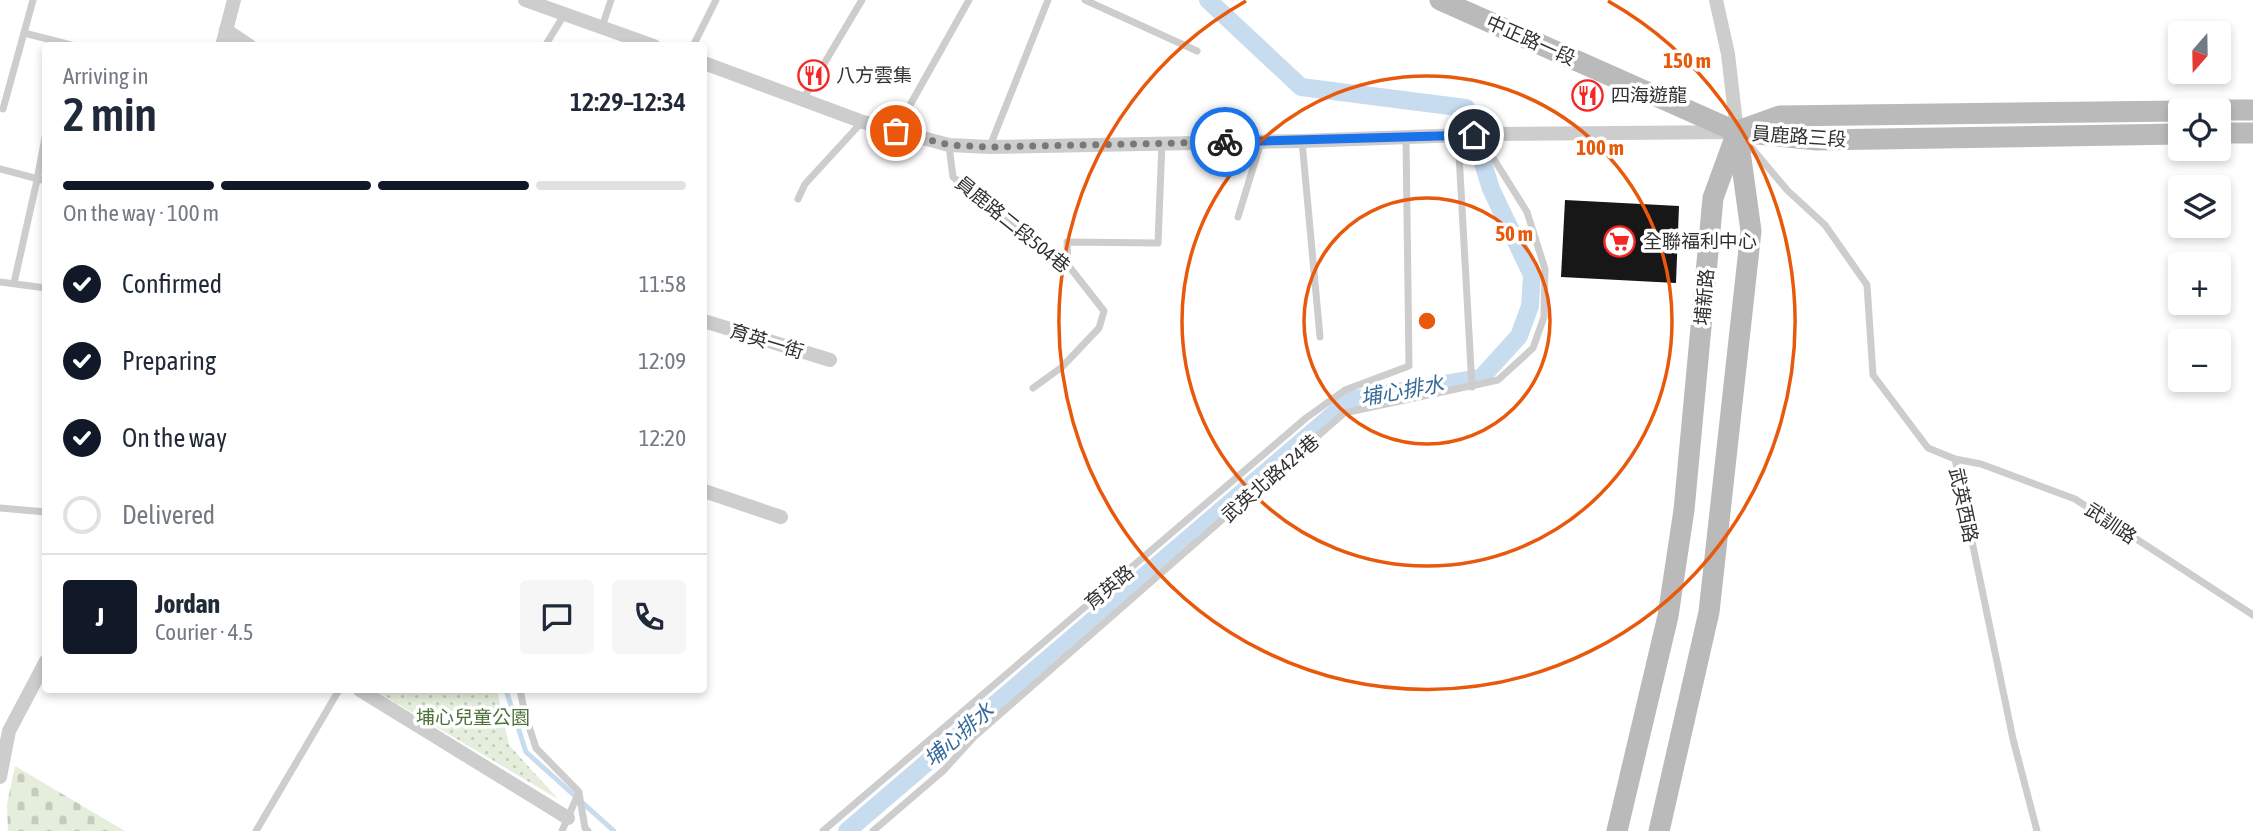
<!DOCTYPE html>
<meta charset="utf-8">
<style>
body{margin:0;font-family:"Asap Condensed","Noto Sans TC",sans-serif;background:#f6f6f7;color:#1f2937;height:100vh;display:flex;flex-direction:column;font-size:26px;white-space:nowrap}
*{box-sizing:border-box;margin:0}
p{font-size:23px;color:#747a83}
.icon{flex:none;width:38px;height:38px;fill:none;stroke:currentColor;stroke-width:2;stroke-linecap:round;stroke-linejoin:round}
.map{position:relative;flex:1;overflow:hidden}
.details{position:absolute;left:42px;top:42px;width:665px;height:651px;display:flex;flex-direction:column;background:#fff;border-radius:7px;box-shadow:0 4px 10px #0003}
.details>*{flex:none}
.needle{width:46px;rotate:200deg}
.controls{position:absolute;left:2168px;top:21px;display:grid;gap:14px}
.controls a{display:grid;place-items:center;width:63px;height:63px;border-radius:7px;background:#fff;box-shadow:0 4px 10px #0003;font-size:35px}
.pin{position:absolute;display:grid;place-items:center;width:60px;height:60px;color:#fff;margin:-30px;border:4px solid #fff;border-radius:50%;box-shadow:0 2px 7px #0007}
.courier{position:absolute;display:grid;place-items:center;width:70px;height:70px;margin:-35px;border:5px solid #1a73e8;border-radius:50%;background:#fff;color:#222;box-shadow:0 2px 9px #0007}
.summary em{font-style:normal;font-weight:600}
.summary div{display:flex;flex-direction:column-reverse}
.summary{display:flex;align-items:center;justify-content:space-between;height:119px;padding:0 21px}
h1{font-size:46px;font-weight:600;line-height:52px}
.bar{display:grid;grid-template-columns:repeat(4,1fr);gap:10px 7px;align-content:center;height:84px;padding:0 21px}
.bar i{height:9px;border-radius:5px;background:#e0e1e3}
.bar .active{background:#111827}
.bar p{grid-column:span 4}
.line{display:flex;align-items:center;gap:18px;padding:0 21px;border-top:2px solid #e0e1e3}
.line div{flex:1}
.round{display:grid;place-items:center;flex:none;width:74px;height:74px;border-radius:7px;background:#f6f6f7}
ol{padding:0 21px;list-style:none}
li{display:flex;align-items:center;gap:21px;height:77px}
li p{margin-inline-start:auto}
li .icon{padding:7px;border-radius:50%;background:#111827;color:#fff;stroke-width:4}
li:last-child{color:#747a83}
li i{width:38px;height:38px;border:4px solid #e0e1e3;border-radius:50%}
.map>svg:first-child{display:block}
.grass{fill:url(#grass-dots)}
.cemetery{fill:url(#cemetery-stones)}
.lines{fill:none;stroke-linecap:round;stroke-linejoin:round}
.stream{stroke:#c8dcef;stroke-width:5}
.canal{stroke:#c8dcef;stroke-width:18}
.building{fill:#171717}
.lane{stroke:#cdcdcd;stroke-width:7}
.street{stroke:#cdcdcd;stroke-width:14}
.secondary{stroke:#bababa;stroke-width:21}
.done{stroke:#787878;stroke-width:7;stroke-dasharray:0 12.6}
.route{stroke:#1a73e8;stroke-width:9}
.ring{fill:none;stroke:#e8590c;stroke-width:3.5}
.labels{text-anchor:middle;stroke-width:7;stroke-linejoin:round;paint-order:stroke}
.street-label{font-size:19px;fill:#303030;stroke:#fff}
.poi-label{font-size:19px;fill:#303030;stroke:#fff;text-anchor:start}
.park-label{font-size:19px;fill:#4e7039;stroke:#fff}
.water-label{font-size:21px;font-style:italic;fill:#366a9a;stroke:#fff}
.centre{fill:#e8590c;stroke:#fff;stroke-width:3.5}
.ring-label{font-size:21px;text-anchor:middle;font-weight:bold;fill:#e8590c;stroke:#fff;stroke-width:7;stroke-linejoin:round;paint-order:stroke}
</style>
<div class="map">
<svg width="2253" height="831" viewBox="0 0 2253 831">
<defs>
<pattern id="grass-dots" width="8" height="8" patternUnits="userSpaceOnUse" patternTransform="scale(1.75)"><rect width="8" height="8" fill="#e5eedd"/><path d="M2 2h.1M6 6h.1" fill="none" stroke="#c5ccbe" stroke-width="1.8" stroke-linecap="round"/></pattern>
<pattern id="cemetery-stones" width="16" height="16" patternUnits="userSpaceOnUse" patternTransform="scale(1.75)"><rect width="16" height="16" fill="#e5eedd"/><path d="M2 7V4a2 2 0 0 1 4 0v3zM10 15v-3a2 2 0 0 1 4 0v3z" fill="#c5ccbe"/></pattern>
</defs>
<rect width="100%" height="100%" fill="#fff"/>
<polygon class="grass" points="374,690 497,690 509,745 558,799"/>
<polygon class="cemetery" points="15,766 125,831 8,831 7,804"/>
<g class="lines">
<polyline class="stream" points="506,690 526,752 614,831"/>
<polyline class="canal" points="847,831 1350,400 1481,378 1519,336 1530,306 1532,275 1491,189 1466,108 1301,87 1208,0"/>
</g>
<polygon class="building" points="1565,200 1679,206 1676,283 1561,277"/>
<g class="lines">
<g class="lane">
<polyline points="1085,0 1197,51"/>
<polyline points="602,27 611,0"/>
<polyline points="24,33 75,46"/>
<polyline points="545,46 564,15"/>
<polyline points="693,46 716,0"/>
<polyline points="803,99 862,0"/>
<polyline points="3,109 33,0"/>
<polyline points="896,130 969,0"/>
<polyline points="1458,136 1472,387"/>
<polyline points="1745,140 1787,190 1825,225 1867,285 1873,375 1928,448 1955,459 2013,739 2037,831"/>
<polyline points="1302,141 1320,337"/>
<polyline points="949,146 953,177 1068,265 1104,311 1099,328 1062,367 1033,388"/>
<polyline points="990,146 1048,0"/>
<polyline points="0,169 46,181"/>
<polyline points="798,199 805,184 862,122"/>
<polyline points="1238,217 1261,142"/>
<polyline points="1068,265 1067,242 1158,243 1162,142"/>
<polyline points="0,282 46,288"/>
<polyline points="14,283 37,180 46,132"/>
<polyline points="1955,459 1981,464 2075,499 2253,615"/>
<polyline points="0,508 46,512"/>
<polyline points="520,690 525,714 536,748 579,792 562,831"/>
<polyline points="579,793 585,828 588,831"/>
<polyline points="256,831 339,690"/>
<polyline points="823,831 1306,418 1345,390 1409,366 1406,138"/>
<polyline points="873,831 944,770 975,736 1344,413 1498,380 1533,348 1544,317 1545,269 1527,212 1490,153 1489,134"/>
</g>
<g class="street">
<polyline points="525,0 654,46"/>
<polyline points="226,30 250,46"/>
<polyline points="222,46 234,0"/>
<polyline points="704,63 863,122 949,145 990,147 1302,141 1489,134 1737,132 1728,54 1716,0"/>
<polyline points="704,321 830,360"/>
<polyline points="704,491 781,517"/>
<polyline points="360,690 568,818"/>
<polyline points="0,777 9,731 46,661"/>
</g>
<g class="secondary">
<polyline points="1440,0 1737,132 1817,140 2180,134"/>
<polyline points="2214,110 2253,110"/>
<polyline points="1741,130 1780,116 2180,111"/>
<polyline points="2219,133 2253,133"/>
<polyline points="1617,831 1668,616 1684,510 1713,198 1737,132"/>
<polyline points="1659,831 1709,612 1751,231 1738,137"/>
</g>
</g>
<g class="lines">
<polyline class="done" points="896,131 949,145 990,147 1225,142"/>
<polyline class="route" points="1225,142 1474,135"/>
</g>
<g class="ring">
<circle cx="1427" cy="321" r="123"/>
<circle cx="1427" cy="321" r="245"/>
<path d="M1608 1A368 368 0 1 1 1246 1"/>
</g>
<defs>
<symbol id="restaurant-ring" viewBox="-11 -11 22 22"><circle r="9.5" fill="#fff" stroke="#f52724" stroke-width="1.5"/><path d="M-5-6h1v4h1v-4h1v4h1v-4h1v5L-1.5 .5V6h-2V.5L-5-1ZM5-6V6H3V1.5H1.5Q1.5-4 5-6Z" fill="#f52724"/></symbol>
<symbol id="supermarket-ring" viewBox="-11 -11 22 22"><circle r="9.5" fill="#fff" stroke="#f52724" stroke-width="1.5"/><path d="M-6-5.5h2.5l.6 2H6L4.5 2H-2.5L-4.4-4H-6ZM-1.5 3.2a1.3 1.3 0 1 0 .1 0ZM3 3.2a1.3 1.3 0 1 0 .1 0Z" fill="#f52724"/></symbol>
</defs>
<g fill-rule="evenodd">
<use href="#restaurant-ring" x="796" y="58" width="35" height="35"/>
<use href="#restaurant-ring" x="1570" y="78" width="35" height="35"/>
<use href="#supermarket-ring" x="1602" y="224" width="35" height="35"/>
</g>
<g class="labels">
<g class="street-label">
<text transform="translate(1531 40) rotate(24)" y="7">中正路一段</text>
<text transform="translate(1799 136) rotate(4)" y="7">員鹿路三段</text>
<text transform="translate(1013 224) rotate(39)" y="7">員鹿路二段504巷</text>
<text transform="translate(1704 297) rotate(-85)" y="7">埔新路</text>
<text transform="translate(767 341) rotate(17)" y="7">育英一街</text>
<text transform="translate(1270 478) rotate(-41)" y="7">武英北路424巷</text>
<text transform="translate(1964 505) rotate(78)" y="7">武英西路</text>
<text transform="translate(2111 523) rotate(34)" y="7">武訓路</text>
<text transform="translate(1109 587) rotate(-40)" y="7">育英路</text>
</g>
<g class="poi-label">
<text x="836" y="82">八方雲集</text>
<text x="1611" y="102">四海遊龍</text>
<text x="1643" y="248">全聯福利中心</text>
</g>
<g class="park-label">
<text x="473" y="724">埔心兒童公園</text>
</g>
<g class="water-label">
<text transform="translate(1402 391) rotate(-10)" y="7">埔心排水</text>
<text transform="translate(959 735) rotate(-41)" y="7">埔心排水</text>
</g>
</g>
<circle cx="1427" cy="321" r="10" class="centre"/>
<g class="ring-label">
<text x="1687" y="68">150 m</text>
<text x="1600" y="155">100 m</text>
<text x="1514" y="241">50 m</text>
</g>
</svg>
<div class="controls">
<a><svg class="needle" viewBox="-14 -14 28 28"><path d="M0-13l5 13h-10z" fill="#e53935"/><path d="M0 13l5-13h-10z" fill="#747a83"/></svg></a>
<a><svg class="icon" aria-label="locate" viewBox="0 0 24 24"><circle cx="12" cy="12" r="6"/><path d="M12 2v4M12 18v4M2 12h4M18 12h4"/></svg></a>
<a><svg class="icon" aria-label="layers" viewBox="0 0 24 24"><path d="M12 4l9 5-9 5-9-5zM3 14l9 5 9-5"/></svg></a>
<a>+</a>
<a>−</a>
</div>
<div class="pin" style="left:896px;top:131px;background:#ea580c"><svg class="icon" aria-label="bag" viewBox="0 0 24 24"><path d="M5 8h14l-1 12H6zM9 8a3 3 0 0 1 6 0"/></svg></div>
<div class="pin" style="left:1474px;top:135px;background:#1f2937"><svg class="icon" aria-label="home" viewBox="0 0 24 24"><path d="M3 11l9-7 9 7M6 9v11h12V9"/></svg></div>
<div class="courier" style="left:1225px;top:142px"><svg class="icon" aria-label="bike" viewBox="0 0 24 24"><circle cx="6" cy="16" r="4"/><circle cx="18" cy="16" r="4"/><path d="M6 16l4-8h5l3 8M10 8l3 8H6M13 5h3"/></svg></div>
<section class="details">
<div class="summary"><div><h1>2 min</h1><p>Arriving in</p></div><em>12:29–12:34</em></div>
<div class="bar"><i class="active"></i><i class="active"></i><i class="active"></i><i></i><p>On the way · 100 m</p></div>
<ol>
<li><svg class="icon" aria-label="check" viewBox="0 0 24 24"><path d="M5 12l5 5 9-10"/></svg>Confirmed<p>11:58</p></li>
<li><svg class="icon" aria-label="check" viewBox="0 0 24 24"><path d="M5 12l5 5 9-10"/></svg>Preparing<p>12:09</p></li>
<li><svg class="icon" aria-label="check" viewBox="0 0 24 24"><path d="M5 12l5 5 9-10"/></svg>On the way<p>12:20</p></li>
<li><i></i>Delivered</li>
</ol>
<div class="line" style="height:126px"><b class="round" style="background:#111827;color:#fff">J</b><div><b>Jordan</b><p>Courier · 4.5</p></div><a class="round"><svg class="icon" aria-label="chat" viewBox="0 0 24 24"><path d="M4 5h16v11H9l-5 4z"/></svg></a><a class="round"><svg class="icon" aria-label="phone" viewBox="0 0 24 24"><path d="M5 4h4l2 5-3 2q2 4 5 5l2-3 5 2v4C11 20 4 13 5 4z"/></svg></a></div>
</section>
</div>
